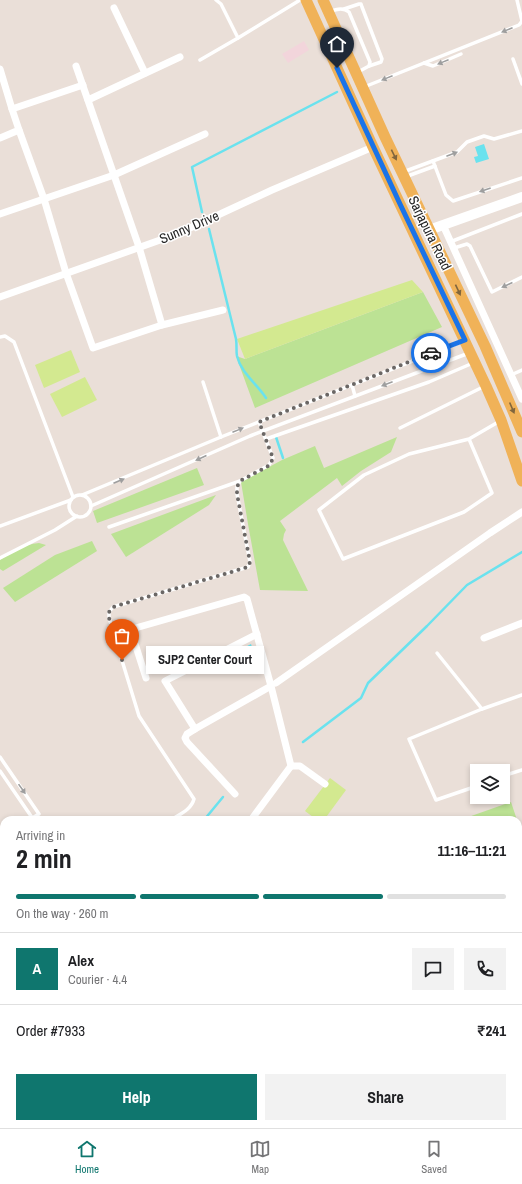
<!DOCTYPE html>
<meta charset="utf-8">
<style>
body{margin:0;font-family:"Archivo Narrow",sans-serif;background:#f2f2f2;color:#202124;height:100vh;display:flex;flex-direction:column;font-size:15px;white-space:nowrap}
*{box-sizing:border-box;margin:0}
p{font-size:13px;color:#757577}
.icon{flex:none;width:22px;height:22px;fill:none;stroke:currentColor;stroke-width:2;stroke-linecap:round;stroke-linejoin:round}
.map{position:relative;flex:1;overflow:hidden}
.sheet{position:absolute;left:0px;top:816px;width:522px;height:312px;display:flex;flex-direction:column;background:#fff;border-radius:12px 12px 0 0;box-shadow:0 2px 6px #0003}
.sheet>*{flex:none}
.tools{position:absolute;left:470px;top:764px;display:grid;gap:8px}
.tools a{display:grid;place-items:center;width:40px;height:40px;border-radius:0px;background:#fff;box-shadow:0 2px 6px #0003;font-size:20px}
.pin{position:absolute;display:grid;place-items:center;width:34px;height:34px;color:#fff;margin:-41px -17px;border-radius:50% 50% 50% 0;rotate:-45deg;box-shadow:0 0 4px #0007}
.pin .icon{rotate:45deg}
.courier{position:absolute;display:grid;place-items:center;width:40px;height:40px;margin:-20px;border:3px solid #1a73e8;border-radius:50%;background:#fff;color:#222;box-shadow:0 1px 5px #0007}
.bubble{position:absolute;height:28px;border-radius:0px;background:#fff;box-shadow:0 2px 6px #0003;font-size:13px;font-weight:700;line-height:28px;text-align:center}
.headline em{font-style:normal;font-weight:700}
.headline div{display:flex;flex-direction:column-reverse}
.headline{display:flex;align-items:center;justify-content:space-between;height:68px;padding:0 16px}
h1{font-size:26px;font-weight:700;line-height:30px}
.bar{display:grid;grid-template-columns:repeat(4,1fr);gap:6px 4px;align-content:center;height:48px;padding:0 16px}
.bar i{height:5px;border-radius:3px;background:#e0e0e0}
.bar .current{background:#0f766e}
.bar p{grid-column:span 4}
.line{display:flex;align-items:center;gap:10px;padding:0 16px;border-top:1px solid #e0e0e0}
.line div{flex:1}
.round{display:grid;place-items:center;flex:none;width:42px;height:42px;border-radius:0px;background:#f2f2f2}
.primary-button{display:flex;gap:8px;margin-top:auto;padding:8px 16px}
.primary-button a{flex:1;height:46px;border-radius:0px;background:#0f766e;color:#fff;font-size:16px;font-weight:700;line-height:46px;text-align:center}
.primary-button a+a{background:#f2f2f2;color:#202124}
.tab-bar{display:flex;justify-content:space-around;align-items:center;height:56px;border-top:1px solid #e0e0e0;background:#fff;font-size:11px;color:#757577}
.tab-bar a{display:grid;justify-items:center;gap:2px}
.tab-bar .current{color:#0f766e}
.map>svg:first-child{display:block}
.medical{fill:#f2d5db}
.green{fill:#bce294}
.pitch{fill:#d3e990}
.water{fill:#6ae2ee}
.lines{fill:none;stroke-linecap:round;stroke-linejoin:round}
.stream{stroke:#6ae2ee;stroke-width:2.5}
.lane{stroke:#fff;stroke-width:3.5}
.street{stroke:#fff;stroke-width:7}
.secondary{stroke:#fff;stroke-width:10}
.primary{stroke:#f0b258;stroke-width:11}
.oneway{fill:#9e9e9e}
.oneway2{fill:#81663d}
.done{stroke:#6b6765;stroke-width:4;stroke-dasharray:0 7.2}
.route{stroke:#1a73e8;stroke-width:5}
.labels{text-anchor:middle;stroke-width:3;stroke-linejoin:round;paint-order:stroke}
.street-label{font-size:14px;fill:#272727;stroke:#fff}
</style>
<div class="map">
<svg width="522" height="1128" viewBox="0 0 522 1128">
<rect width="100%" height="100%" fill="#eadfd8"/>
<polygon class="medical" points="304,41 309,50 288,63 282,54"/>
<g class="green">
<polygon points="423,292 442,327 255,408 236,356 245,359"/>
<polygon points="397,437 391,452 361,471 342,486 337,478 280,521 286,530 284,534 283,540 308,591 260,590 248,524 241,482 282,460 315,446 324,468"/>
<polygon points="197,468 204,485 97,523 93,511"/>
<polygon points="216,495 209,505 126,557 111,534"/>
<polygon points="92,541 97,551 15,602 3,588 55,555"/>
<path d="M39,543L46,545L3,571L0,569V560C12,552 24,544 39,543Z"/>
<polygon points="511,802 517,820 460,820"/>
<polygon points="518,824 522,835 522,951 518,954"/>
<polygon points="20,1124 360,1124 363,1128 17,1128"/>
</g>
<g class="pitch">
<polygon points="412,280 423,292 245,359 237,339"/>
<polygon points="71,350 80,372 44,388 35,365"/>
<polygon points="85,377 97,400 62,417 50,394"/>
<polygon points="330,778 346,790 324,820 317,820 305,811"/>
</g>
<g class="water">
<polygon points="484,144 489,159 476,163 474,157 478,156 475,147"/>
<polygon points="251,644 257,663 251,665 249,659 247,659 236,665 232,654"/>
<polygon points="129,1124 182,1124 206,1128 123,1128"/>
</g>
<g class="lines">
<g class="stream">
<polyline points="202,212 192,167 337,92"/>
<path d="M209,229L236,339C237,345 236,351 237,356C241,373 257,384 266,398"/>
<polyline points="276,437 283,458"/>
<polyline points="303,742 361,698 368,683 427,626 467,585 522,552"/>
<polyline points="204,820 223,797"/>
</g>
<g class="lane">
<polyline points="216,0 221,4 238,38"/>
<polyline points="344,9 359,4 361,4 362,7 382,59 381,62 369,66"/>
<path d="M330,12C336,9 343,7 349,12L370,62L369,66L358,72"/>
<polyline points="513,59 522,84"/>
<polyline points="200,60 238,38 300,0"/>
<polyline points="424,63 433,66 461,54"/>
<polyline points="364,87 519,25 522,21 517,0"/>
<polyline points="433,161 446,195 453,201 522,178"/>
<polyline points="403,172 457,152 467,142 484,136 494,139 522,131"/>
<polyline points="405,177 435,166"/>
<polyline points="450,242 522,214"/>
<polyline points="454,248 467,244 470,246 492,292 522,277"/>
<polyline points="0,337 5,336 14,342 73,497"/>
<polyline points="511,375 522,370"/>
<polyline points="203,382 221,437"/>
<polyline points="352,385 355,396"/>
<polyline points="400,428 485,386"/>
<polyline points="266,439 429,382 473,363"/>
<polyline points="469,439 409,454 364,475 319,510 343,559 464,512 492,493 469,439 500,421"/>
<polyline points="82,495 221,437 463,341"/>
<circle cx="80" cy="506" r="11"/>
<polyline points="91,506 250,436 469,353"/>
<polyline points="0,526 71,500"/>
<polyline points="109,527 240,481"/>
<polyline points="0,558 55,530 77,516"/>
<polyline points="437,653 482,709"/>
<polyline points="0,757 39,814 32,818"/>
<polyline points="0,771 33,819"/>
<polyline points="503,776 522,770"/>
<polyline points="477,786 436,800 409,739 482,709 522,695"/>
<path d="M171,820C180,814 191,810 194,799L139,716L109,618V612L113,607L248,567L250,562L237,494V487L240,481L269,465L273,458L259,422"/>
<polyline points="0,1102 4,1100"/>
<polyline points="0,1123 4,1123"/>
</g>
<g class="street">
<polyline points="114,8 145,73"/>
<polyline points="76,66 139,247 162,325"/>
<polyline points="0,69 12,109"/>
<polyline points="88,100 180,57"/>
<polyline points="19,130 44,199 66,273 93,348 162,325 223,310"/>
<polyline points="0,138 19,130 12,109 83,85"/>
<polyline points="0,214 114,175 205,134"/>
<polyline points="443,225 522,399"/>
<polyline points="0,297 177,234 272,190 373,147"/>
<polyline points="257,634 165,681 195,729 271,686"/>
<polyline points="484,638 522,623"/>
<polyline points="146,678 131,631 132,629 244,597 247,599 271,686 291,766 251,820"/>
<polyline points="276,683 490,533 522,512"/>
<polyline points="195,729 187,734 185,738 187,742 235,794"/>
<polyline points="291,766 300,766 325,784"/>
<polyline points="518,965 522,963"/>
<polyline points="518,1040 522,1037"/>
<polyline points="518,1103 522,1109"/>
<polyline points="437,1124 440,1128"/>
<polyline points="509,1128 515,1124"/>
</g>
<polyline class="secondary" points="429,230 522,197"/>
<g class="primary">
<polyline points="306,0 373,147 486,386 501,420 522,481"/>
<polyline points="323,0 385,137 485,346 522,432"/>
</g>
</g>
<defs><path id="oneway-solid" d="M-6-.8H1V-3.2L6.5 0L1 3.2V.8H-6Z"/></defs>
<g class="oneway">
<use href="#oneway-solid" transform="translate(507 30) rotate(158)"/>
<use href="#oneway-solid" transform="translate(443 62) rotate(158)"/>
<use href="#oneway-solid" transform="translate(387 78) rotate(158)"/>
<use href="#oneway-solid" transform="translate(452 154) rotate(-21)"/>
<use href="#oneway-solid" transform="translate(485 190) rotate(161)"/>
<use href="#oneway-solid" transform="translate(507 285) rotate(155)"/>
<use href="#oneway-solid" transform="translate(387 384) rotate(159)"/>
<use href="#oneway-solid" transform="translate(238 430) rotate(-22)"/>
<use href="#oneway-solid" transform="translate(201 458) rotate(156)"/>
<use href="#oneway-solid" transform="translate(119 481) rotate(-23)"/>
<use href="#oneway-solid" transform="translate(22 789) rotate(55)"/>
</g>
<g class="oneway2">
<use href="#oneway-solid" transform="translate(394 155) rotate(64)"/>
<use href="#oneway-solid" transform="translate(458 290) rotate(65)"/>
<use href="#oneway-solid" transform="translate(512 408) rotate(67)"/>
</g>
<g class="lines">
<polyline class="done" points="122,660 109,618 109,612 113,607 248,567 250,562 237,494 237,487 240,481 270,465 273,458 259,422 431,353"/>
<polyline class="route" points="337,68 400,204 465,340 431,353"/>
</g>
<g class="labels">
<g class="street-label">
<text transform="translate(189 227) rotate(-23)" y="5">Sunny Drive</text>
<text transform="translate(430 233) rotate(64)" y="5">Sarjapura Road</text>
</g>
</g>
</svg>
<div class="tools">
<a><svg class="icon" aria-label="layers" viewBox="0 0 24 24"><path d="M12 4l9 5-9 5-9-5zM3 14l9 5 9-5"/></svg></a>
</div>
<div class="pin" style="left:122px;top:660px;background:#ea580c"><svg class="icon" aria-label="bag" viewBox="0 0 24 24"><path d="M5 8h14l-1 12H6zM9 8a3 3 0 0 1 6 0"/></svg></div>
<div class="pin" style="left:337px;top:68px;background:#1f2937"><svg class="icon" aria-label="home" viewBox="0 0 24 24"><path d="M3 11l9-7 9 7M6 9v11h12V9"/></svg></div>
<div class="courier" style="left:431px;top:353px"><svg class="icon" aria-label="car" viewBox="0 0 24 24"><path d="M5 17H2v-5l4-1 3-4h7l3 4 3 1v5h-3M9 17h6M6 11h13"/><circle cx="7" cy="17" r="2"/><circle cx="17" cy="17" r="2"/></svg></div>
<div class="bubble" style="left:146px;top:646px;width:118px">SJP2 Center Court</div>
<section class="sheet">
<div class="headline"><div><h1>2 min</h1><p>Arriving in</p></div><em>11:16–11:21</em></div>
<div class="bar"><i class="current"></i><i class="current"></i><i class="current"></i><i></i><p>On the way · 260 m</p></div>
<div class="line" style="height:72px"><b class="round" style="background:#0f766e;color:#fff">A</b><div><b>Alex</b><p>Courier · 4.4</p></div><a class="round"><svg class="icon" aria-label="chat" viewBox="0 0 24 24"><path d="M4 5h16v11H9l-5 4z"/></svg></a><a class="round"><svg class="icon" aria-label="phone" viewBox="0 0 24 24"><path d="M5 4h4l2 5-3 2q2 4 5 5l2-3 5 2v4C11 20 4 13 5 4z"/></svg></a></div>
<div class="line" style="height:52px"><div>Order #7933</div><b>₹241</b></div>
<div class="primary-button"><a>Help</a><a>Share</a></div>
</section>
</div>
<nav class="tab-bar">
<a class="current"><svg class="icon" aria-label="home" viewBox="0 0 24 24"><path d="M3 11l9-7 9 7M6 9v11h12V9"/></svg>Home</a>
<a><svg class="icon" aria-label="map" viewBox="0 0 24 24"><path d="M3 6l6-2 6 2 6-2v14l-6 2-6-2-6 2zM9 4v14M15 6v14"/></svg>Map</a>
<a><svg class="icon" aria-label="saved" viewBox="0 0 24 24"><path d="M7 4h10v16l-5-4-5 4z"/></svg>Saved</a>
</nav>
